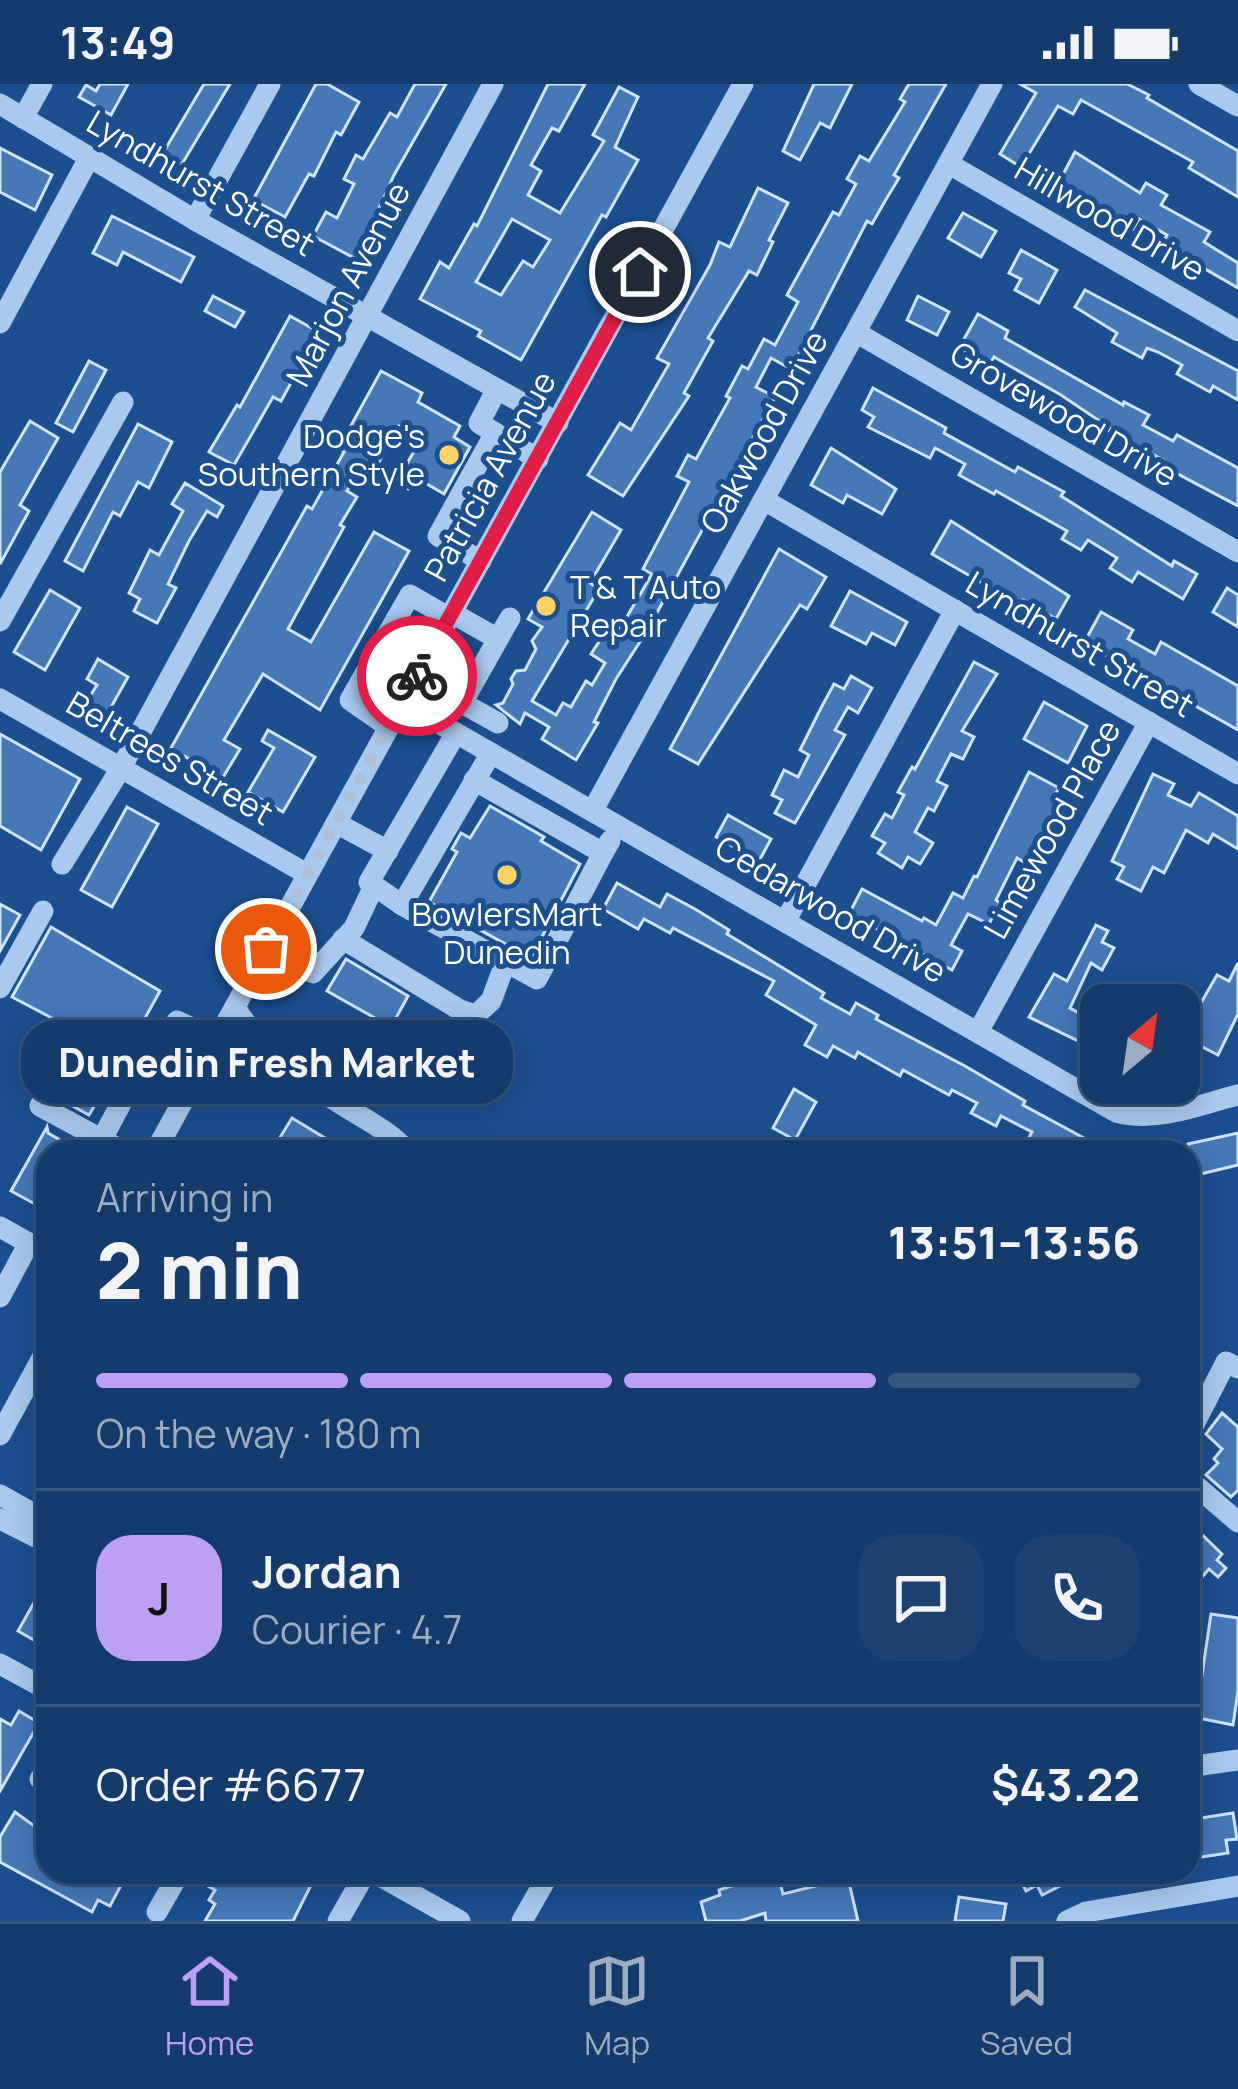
<!DOCTYPE html>
<meta charset="utf-8">
<style>
body{margin:0;font-family:Manrope,sans-serif;background:#1d4271;color:#f1f3f6;height:100vh;display:flex;flex-direction:column;font-size:45px;white-space:nowrap}
*{box-sizing:border-box;margin:0}
p{font-size:39px;color:#9dadc1}
.icon{flex:none;width:66px;height:66px;fill:none;stroke:currentColor;stroke-width:2;stroke-linecap:round;stroke-linejoin:round}
.map{position:relative;flex:1;overflow:hidden}
.side{position:absolute;left:36px;top:1056px;width:1164px;height:744px;display:flex;flex-direction:column;background:#143b6b;border-radius:36px;box-shadow:0 6px 30px #0003,0 0 0 3px #33557e}
.side>*{flex:none}
.needle{width:78px;rotate:29deg}
.tools{position:absolute;left:1080px;top:900px;display:grid;gap:24px}
.tools a{display:grid;place-items:center;width:120px;height:120px;border-radius:24px;background:#143b6b;box-shadow:0 6px 30px #0003,0 0 0 3px #33557e;font-size:60px}
.pin{position:absolute;display:grid;place-items:center;width:102px;height:102px;color:#fff;margin:-51px;border:6px solid #fff;border-radius:50%;box-shadow:0 3px 12px #0007}
.courier{position:absolute;display:grid;place-items:center;width:120px;height:120px;margin:-60px;border:9px solid #e11d48;border-radius:50%;background:#fff;color:#222;box-shadow:0 3px 15px #0007}
.bubble{position:absolute;height:84px;border-radius:36px;background:#143b6b;box-shadow:0 6px 30px #0003,0 0 0 3px #33557e;font-size:39px;font-weight:800;line-height:84px;text-align:center}
.headline em{font-style:normal;font-weight:800}
.headline div{display:flex;flex-direction:column-reverse}
.headline{display:flex;align-items:center;justify-content:space-between;height:204px;padding:0 60px}
h1{font-size:78px;font-weight:800;line-height:90px}
.bar{display:grid;grid-template-columns:repeat(4,1fr);gap:18px 12px;align-content:center;height:144px;padding:0 60px}
.bar i{height:15px;border-radius:9px;background:#33557e}
.bar .selected{background:#bca0f2}
.bar p{grid-column:span 4}
.line{display:flex;align-items:center;gap:30px;padding:0 60px;border-top:3px solid #33557e}
.line div{flex:1}
.round{display:grid;place-items:center;flex:none;width:126px;height:126px;border-radius:36px;background:#1d4271}
.status{display:flex;justify-content:space-between;align-items:center;height:84px;padding:0 60px;background:#143b6b;direction:ltr}
.status svg{height:33px;fill:currentColor}
.menu{display:flex;justify-content:space-around;align-items:center;height:168px;border-top:3px solid #33557e;background:#143b6b;font-size:33px;color:#9dadc1}
.menu a{display:grid;justify-items:center;gap:6px}
.menu .selected{color:#bca0f2}
.map>svg:first-child{display:block}
.building{fill:#4478b7;stroke:#cfe3fa;stroke-width:3;fill-rule:evenodd}
.lines{fill:none;stroke-linecap:round;stroke-linejoin:round}
.minor{stroke:#a9c9ee;stroke-width:21}
.done{stroke:#afc1d8;stroke-width:12;stroke-dasharray:0 21.6}
.route{stroke:#e11d48;stroke-width:15}
.poi-dot{fill:#ffd166;stroke:#1b4f8f;stroke-width:4.5}
.labels{text-anchor:middle;stroke-width:10;stroke-linejoin:round;paint-order:stroke}
.street-label{font-size:33px;fill:#fff;stroke:#1b4f8f}
.poi-label{font-size:33px;fill:#fff;stroke:#1b4f8f;text-anchor:end}
</style>
<div class="status"><b>13:49</b><svg viewBox="0 0 49 12"><path d="M0 12V9h3v3zM5 12V6h3v6zM10 12V3h3v9zM15 12V0h3v12zM26 1h20v11H26zM47 4h2v5h-2z"/></svg></div>
<div class="map">
<svg width="1238" height="1837" viewBox="0 0 1238 1837">
<rect width="100%" height="100%" fill="#1b4f8f"/>
<g class="building">
<polygon points="100,0 128,0 111,31 79,13 86,1 96,7"/>
<polygon points="204,0 230,0 182,80 163,69"/>
<polygon points="316,0 327,0 359,18 341,51 336,48 314,92 309,90 285,133 253,116"/>
<polygon points="415,0 446,0 394,91 373,138 376,140 356,175 313,152 326,128 337,134 354,100 344,95 356,71 363,75 390,29 397,33"/>
<path d="M548,0H585L559,47L552,44L531,81L541,87L528,111L560,129L604,57L593,51L619,3L638,13L615,63L638,76L606,133L602,131L521,276L478,252L481,247L420,215L440,178L449,184L474,140L477,142ZM512,135L550,156L533,183L523,177L501,211L476,198Z"/>
<polygon points="814,0 852,0 830,44 820,39 800,76 783,67"/>
<polygon points="909,0 946,0 894,91 899,94 885,117 872,140 867,137 791,285 771,274 756,303 775,313 647,547 616,595 594,638 598,639 576,676 542,655 549,643 525,629 520,640 496,621 503,619 513,600 511,595 516,587 525,586 536,565 532,557 542,543 528,535 592,428 621,446 590,499 599,505 532,617 556,631 563,619 571,623 586,597 592,601 605,579 591,570 606,547 615,553 652,490 643,485 689,398 677,392 688,371 696,375 730,314 726,312 742,282 748,285 764,255 775,261 798,218 787,211 833,128 839,131 856,100 847,95 860,72 869,77 905,18 900,15"/>
<polygon points="1020,0 1127,0 1149,11 1147,14 1238,67 1238,113 1189,84 1193,78 1081,16 1073,30 1058,22 1021,83 1000,70 1036,9"/>
<polygon points="0,64 52,91 35,126 0,108"/>
<polygon points="1075,68 1140,109 1146,99 1167,111 1161,121 1210,148 1204,158 1238,179 1238,204 1162,160 1167,151 1139,135 1133,145 1113,130 1058,100"/>
<polygon points="758,104 788,119 769,156 773,158 757,191 749,187 708,254 713,257 684,309 689,312 623,412 588,391 620,339 631,346 669,280 657,274 710,181 719,158 730,163"/>
<polygon points="963,129 996,147 981,173 948,154"/>
<polygon points="112,132 194,173 181,198 123,168 117,181 93,169"/>
<polygon points="1021,166 1057,186 1039,219 1015,206 1021,195 1009,189"/>
<polygon points="1085,206 1238,287 1238,316 1213,302 1210,308 1177,290 1182,281 1158,268 1147,264 1142,274 1112,258 1117,249 1075,223"/>
<polygon points="213,212 244,228 235,243 205,227"/>
<polygon points="918,212 949,228 937,251 907,236"/>
<polygon points="978,230 1008,247 1005,254 1123,321 1124,318 1149,331 1143,341 1173,357 1177,351 1238,384 1238,422 1161,381 1163,376 1109,347 1110,344 1061,311 994,273 989,281 959,264"/>
<polygon points="290,232 319,248 281,317 273,313 234,381 209,368 237,321 240,323"/>
<polygon points="89,277 106,286 73,348 56,339"/>
<polygon points="381,287 422,309 418,318 460,342 454,353 470,363 444,410 415,393 408,405 396,398 422,354 399,342 375,385 363,379 347,407 357,413 340,441 344,443 288,545 311,558 374,448 409,467 320,626 263,590 224,656 240,665 222,695 171,664 307,422 312,425 344,368 338,365"/>
<polygon points="873,304 946,344 944,349 1015,388 1018,383 1064,408 1061,412 1172,482 1174,477 1197,490 1183,515 1138,488 1132,498 1110,484 1117,474 1088,456 1081,466 1062,455 1067,447 996,407 994,410 959,391 965,380 935,364 930,374 868,343 874,333 862,326"/>
<polygon points="30,337 58,354 20,421 29,427 0,480 0,388"/>
<polygon points="138,340 172,358 149,404 138,398 120,432 113,428 83,487 65,477"/>
<polygon points="831,364 896,405 882,430 847,411 843,419 811,401"/>
<polygon points="185,399 223,422 217,433 207,427 189,457 168,500 176,504 157,539 134,527 140,515 129,509 150,466 159,471 183,427 172,420"/>
<polygon points="951,437 1069,512 1056,535 1023,516 1020,521 932,470"/>
<polygon points="779,465 826,493 807,525 800,521 698,680 670,665"/>
<polygon points="1227,504 1238,511 1238,543 1213,528"/>
<polygon points="50,506 80,524 45,586 14,568"/>
<polygon points="850,507 907,538 895,561 872,549 866,560 831,542"/>
<polygon points="1101,528 1133,546 1128,555 1155,570 1161,558 1238,602 1238,646 1084,559"/>
<polygon points="98,575 128,593 106,632 85,620 97,601 87,595"/>
<polygon points="974,578 997,590 962,647 974,653 963,675 951,670 937,697 947,702 934,727 928,724 915,748 933,759 920,780 908,773 902,784 878,769 885,759 872,752 885,730 892,734 904,711 898,708 912,683 915,685"/>
<polygon points="851,592 872,604 858,629 848,623 835,646 845,651 795,739 775,729 782,716 772,711 784,686 798,693 809,671 800,666 821,624 834,600 844,605"/>
<polygon points="1044,618 1087,642 1068,679 1024,655"/>
<polygon points="268,646 315,673 283,728 248,708 274,664 262,657"/>
<polygon points="0,650 80,695 41,766 0,742"/>
<polygon points="1029,688 1059,704 1053,714 1063,720 1029,781 1017,774 996,816 1000,819 989,840 968,830 951,861 962,867 952,886 849,830 862,805 922,837 924,834 936,841 953,809 963,814 974,792 977,793"/>
<polygon points="1153,690 1174,700 1168,711 1191,722 1199,709 1238,732 1238,765 1213,750 1208,759 1186,746 1164,789 1153,783 1141,807 1117,795 1124,783 1112,777"/>
<polygon points="490,722 544,753 541,757 580,780 531,874 429,818 457,768 452,765 461,749 470,754"/>
<polygon points="127,723 158,740 112,823 81,806"/>
<polygon points="728,731 771,755 759,777 716,753"/>
<polygon points="617,799 660,823 667,810 695,825 729,846 727,850 824,909 821,914 850,930 856,919 878,931 876,935 965,982 1025,1017 1023,1021 1110,1068 1043,1068 1026,1059 1032,1048 1001,1032 996,1042 971,1029 977,1019 952,1006 949,1011 903,986 900,992 858,968 855,974 833,962 827,973 805,961 816,941 766,911 774,897 673,844 670,849 644,835 638,845 603,825"/>
<polygon points="0,820 20,831 0,867"/>
<polygon points="1096,841 1108,847 1102,858 1114,864 1102,886 1091,879 1070,924 1101,941 1101,968 1029,933 1054,890 1067,897"/>
<polygon points="51,843 160,907 124,972 12,913"/>
<polygon points="346,875 408,912 391,943 327,907"/>
<polygon points="1238,879 1238,930 1218,971 1179,951 1179,933 1183,926 1194,931 1217,891 1229,897"/>
<polygon points="84,991 105,1004 89,1031 67,1019"/>
<polygon points="794,1005 816,1018 795,1056 773,1044"/>
<polygon points="292,1034 348,1068 271,1068"/>
<polygon points="47,1043 48,1049 81,1068 48,1068 48,1127 11,1107"/>
<polygon points="1238,1049 1238,1081 1188,1093 1188,1060"/>
<polygon points="1222,1329 1238,1343 1238,1406 1231,1413 1206,1391 1218,1379 1214,1375 1222,1365 1206,1350"/>
<polygon points="1188,1437 1222,1470 1217,1476 1226,1484 1218,1493 1209,1485 1201,1494 1188,1482"/>
<polygon points="48,1494 48,1544 39,1559 18,1547"/>
<polygon points="1211,1530 1238,1534 1238,1607 1233,1641 1188,1632 1188,1589 1202,1591"/>
<polygon points="19,1627 39,1639 0,1707 0,1635 11,1641"/>
<polygon points="15,1728 48,1752 48,1788 128,1788 110,1822 98,1816 92,1828 0,1778 0,1753"/>
<polygon points="1233,1729 1237,1755 1226,1756 1228,1769 1188,1775 1188,1736"/>
<polygon points="209,1788 307,1788 315,1793 293,1837 205,1837 215,1820 209,1816 215,1806 202,1799"/>
<polygon points="1016,1788 1062,1788 1059,1790 1064,1800 1042,1811 1037,1801 1026,1807"/>
<polygon points="756,1794 758,1801 779,1795 783,1810 848,1794 858,1837 766,1837 765,1829 740,1837 706,1837 701,1818 720,1811 719,1806"/>
<polygon points="959,1813 1006,1820 1003,1837 955,1837"/>
</g>
<g class="lines">
<g class="minor">
<polyline points="1199,0 1238,22"/>
<polyline points="0,20 195,136 558,339"/>
<polyline points="23,34 42,0"/>
<polyline points="949,80 1238,247"/>
<polyline points="195,136 270,0"/>
<polyline points="0,239 89,74"/>
<polyline points="857,249 1238,468"/>
<polyline points="495,349 479,339 497,305"/>
<polyline points="764,416 1238,690"/>
<polyline points="481,477 438,452 495,349 538,375"/>
<polyline points="452,529 498,555 462,619 498,639"/>
<polyline points="0,537 123,318"/>
<polyline points="498,555 510,534"/>
<polyline points="0,615 307,790"/>
<path d="M402,618L1116,1028C1157,1039 1198,1021 1238,1011"/>
<polyline points="389,643 350,616 410,511 450,534"/>
<polyline points="456,649 369,798 402,821 491,669"/>
<polyline points="474,696 603,769 610,757"/>
<polyline points="593,726 992,0"/>
<polyline points="336,739 388,767"/>
<polyline points="62,780 121,684 493,0"/>
<polyline points="402,821 537,895 603,769"/>
<polyline points="786,836 955,526"/>
<polyline points="343,855 460,926 476,931 491,917 505,880"/>
<polyline points="266,865 313,889 354,844 374,802"/>
<polyline points="0,904 43,827"/>
<path d="M235,923C255,958 275,962 303,987C312,996 320,1006 330,1013C356,1031 387,1044 408,1068"/>
<polyline points="978,948 1149,638"/>
<polyline points="146,994 177,937 217,955"/>
<polyline points="134,997 152,995 186,1012"/>
<polyline points="102,1055 133,997 72,965 40,1022 125,1068"/>
<polyline points="155,1068 743,0"/>
<polyline points="0,1143 48,1170"/>
<polyline points="0,1213 29,1159"/>
<polyline points="0,1351 48,1263"/>
<polyline points="1188,1352 1226,1278 1238,1284"/>
<polyline points="1188,1395 1238,1438"/>
<polyline points="0,1411 48,1438"/>
<polyline points="0,1435 48,1459"/>
<polyline points="0,1580 48,1606"/>
<polyline points="1188,1683 1238,1676"/>
<polyline points="40,1695 48,1683"/>
<polyline points="373,1788 460,1837"/>
<polyline points="157,1828 180,1788"/>
<polyline points="338,1837 366,1788"/>
<polyline points="522,1837 550,1788"/>
<polyline points="1067,1837 1086,1828 1238,1802"/>
</g>
</g>
<g class="lines">
<polyline class="done" points="266,865 417,592"/>
<polyline class="route" points="417,592 640,188"/>
</g>
<g class="poi-dot">
<circle cx="449" cy="371" r="12"/>
<circle cx="546" cy="522" r="12"/>
<circle cx="507" cy="791" r="12"/>
</g>
<g class="labels">
<g class="street-label">
<text transform="translate(201 99) rotate(30)" y="12">Lyndhurst Street</text>
<text transform="translate(1110 135) rotate(30)" y="12">Hillwood Drive</text>
<text transform="translate(348 200) rotate(-62)" y="12">Marjon Avenue</text>
<text transform="translate(1064 330) rotate(30)" y="12">Grovewood Drive</text>
<text transform="translate(764 348) rotate(-61)" y="12">Oakwood Drive</text>
<text transform="translate(490 392) rotate(-61)" y="12">Patricia Avenue</text>
<text transform="translate(1080 560) rotate(30)" y="12">Lyndhurst Street</text>
<text transform="translate(170 674) rotate(30)" y="12">Beltrees Street</text>
<text transform="translate(1052 745) rotate(-61)" y="12">Limewood Place</text>
<text transform="translate(831 825) rotate(30)" y="12">Cedarwood Drive</text>
</g>
<g class="poi-label">
<text x="425" y="364">Dodge's<tspan x="425" dy="38">Southern Style</tspan></text>
<text x="570" y="515" text-anchor="start">T &amp; T Auto<tspan x="570" dy="38">Repair</tspan></text>
<text x="507" y="842" text-anchor="middle">BowlersMart<tspan x="507" dy="38">Dunedin</tspan></text>
</g>
</g>
</svg>
<div class="tools">
<a><svg class="needle" viewBox="-14 -14 28 28"><path d="M0-13l5 13h-10z" fill="#e53935"/><path d="M0 13l5-13h-10z" fill="#9dadc1"/></svg></a>
</div>
<div class="pin" style="left:266px;top:865px;background:#ea580c"><svg class="icon" aria-label="bag" viewBox="0 0 24 24"><path d="M5 8h14l-1 12H6zM9 8a3 3 0 0 1 6 0"/></svg></div>
<div class="pin" style="left:640px;top:188px;background:#1f2937"><svg class="icon" aria-label="home" viewBox="0 0 24 24"><path d="M3 11l9-7 9 7M6 9v11h12V9"/></svg></div>
<div class="courier" style="left:417px;top:592px"><svg class="icon" aria-label="bike" viewBox="0 0 24 24"><circle cx="6" cy="16" r="4"/><circle cx="18" cy="16" r="4"/><path d="M6 16l4-8h5l3 8M10 8l3 8H6M13 5h3"/></svg></div>
<div class="bubble" style="left:21px;top:936px;width:492px">Dunedin Fresh Market</div>
<section class="side">
<div class="headline"><div><h1>2 min</h1><p>Arriving in</p></div><em>13:51–13:56</em></div>
<div class="bar"><i class="selected"></i><i class="selected"></i><i class="selected"></i><i></i><p>On the way · 180 m</p></div>
<div class="line" style="height:216px"><b class="round" style="background:#bca0f2;color:#111">J</b><div><b>Jordan</b><p>Courier · 4.7</p></div><a class="round"><svg class="icon" aria-label="chat" viewBox="0 0 24 24"><path d="M4 5h16v11H9l-5 4z"/></svg></a><a class="round"><svg class="icon" aria-label="phone" viewBox="0 0 24 24"><path d="M5 4h4l2 5-3 2q2 4 5 5l2-3 5 2v4C11 20 4 13 5 4z"/></svg></a></div>
<div class="line" style="height:156px"><div>Order #6677</div><b>$43.22</b></div>
</section>
</div>
<nav class="menu">
<a class="selected"><svg class="icon" aria-label="home" viewBox="0 0 24 24"><path d="M3 11l9-7 9 7M6 9v11h12V9"/></svg>Home</a>
<a><svg class="icon" aria-label="map" viewBox="0 0 24 24"><path d="M3 6l6-2 6 2 6-2v14l-6 2-6-2-6 2zM9 4v14M15 6v14"/></svg>Map</a>
<a><svg class="icon" aria-label="saved" viewBox="0 0 24 24"><path d="M7 4h10v16l-5-4-5 4z"/></svg>Saved</a>
</nav>
